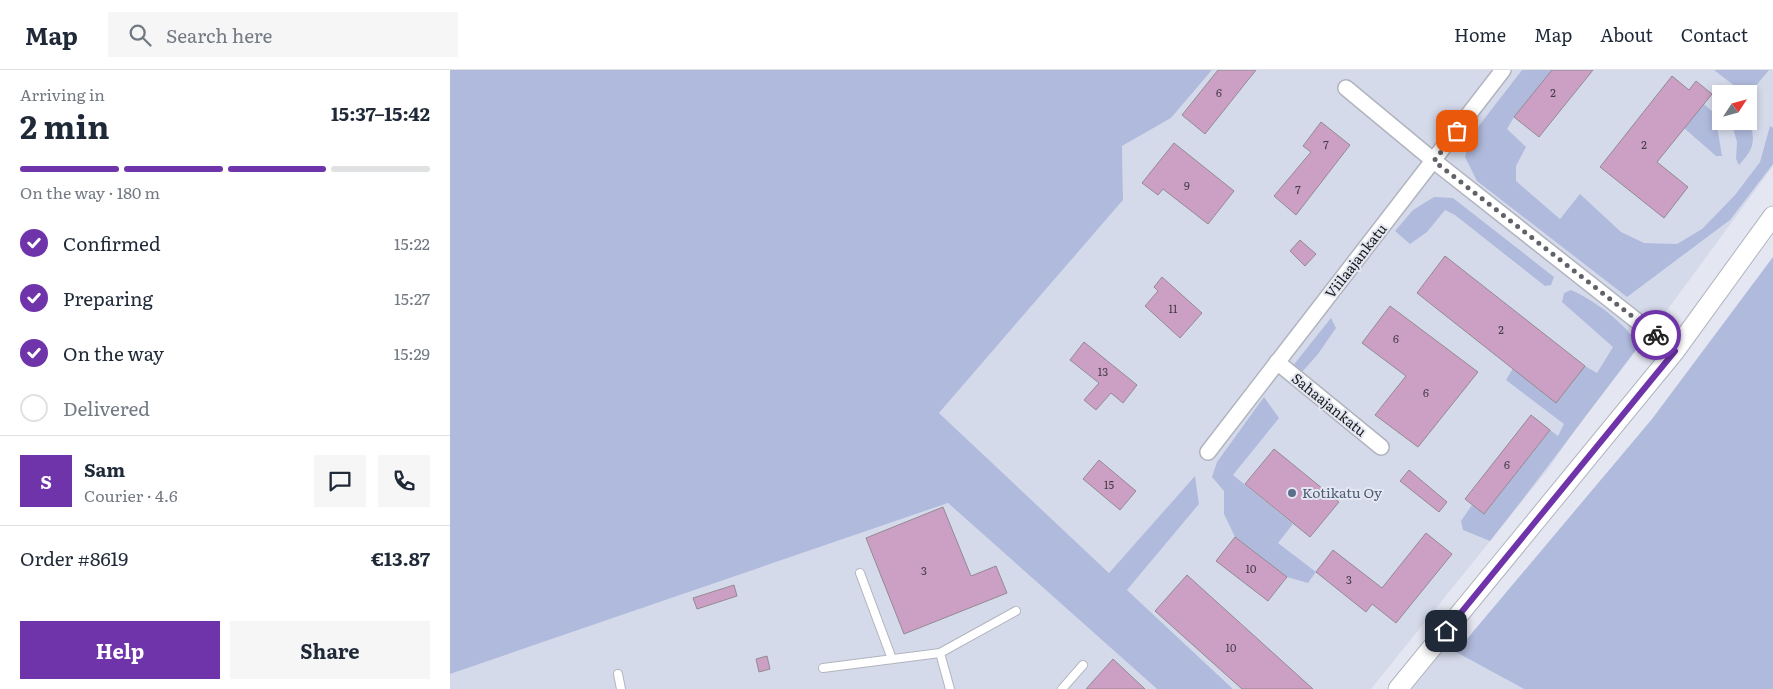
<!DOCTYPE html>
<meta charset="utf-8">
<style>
body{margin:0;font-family:Literata,serif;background:#f6f6f7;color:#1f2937;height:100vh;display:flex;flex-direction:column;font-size:19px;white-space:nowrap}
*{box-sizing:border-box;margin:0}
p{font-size:16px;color:#747a83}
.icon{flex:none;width:28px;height:28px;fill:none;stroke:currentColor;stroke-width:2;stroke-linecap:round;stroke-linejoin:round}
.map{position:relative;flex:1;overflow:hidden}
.details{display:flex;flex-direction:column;background:#fff;width:450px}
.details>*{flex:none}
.needle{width:32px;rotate:54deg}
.fabs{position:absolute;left:1262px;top:15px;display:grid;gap:10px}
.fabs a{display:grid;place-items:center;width:45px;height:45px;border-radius:0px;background:#fff;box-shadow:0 2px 8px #0003;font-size:25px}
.pin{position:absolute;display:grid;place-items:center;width:42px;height:42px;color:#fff;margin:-21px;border-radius:10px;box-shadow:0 2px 8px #0006}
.courier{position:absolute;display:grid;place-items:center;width:50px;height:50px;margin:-25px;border:4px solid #6f34aa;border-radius:50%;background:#fff;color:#222;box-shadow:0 1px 6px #0007}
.summary em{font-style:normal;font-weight:700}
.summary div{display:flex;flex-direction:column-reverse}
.summary{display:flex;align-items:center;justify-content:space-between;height:85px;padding:0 20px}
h1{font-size:32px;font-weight:700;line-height:38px}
.bar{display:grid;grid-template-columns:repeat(4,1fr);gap:8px 5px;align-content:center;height:60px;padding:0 20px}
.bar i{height:6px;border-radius:4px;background:#e0e1e3}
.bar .selected{background:#6f34aa}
.bar p{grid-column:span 4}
.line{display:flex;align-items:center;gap:12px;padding:0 20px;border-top:1px solid #e0e1e3}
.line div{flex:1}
.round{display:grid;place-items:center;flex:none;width:52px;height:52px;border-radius:0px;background:#f6f6f7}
ol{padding:0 20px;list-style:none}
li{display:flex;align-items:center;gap:15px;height:55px}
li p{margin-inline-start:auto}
li .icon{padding:5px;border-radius:50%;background:#6f34aa;color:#fff;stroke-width:4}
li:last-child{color:#747a83}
li i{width:28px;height:28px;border:2px solid #e0e1e3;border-radius:50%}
.button{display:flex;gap:10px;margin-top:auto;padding:10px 20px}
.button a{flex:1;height:58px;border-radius:0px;background:#6f34aa;color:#fff;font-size:20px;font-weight:700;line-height:58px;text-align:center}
.button a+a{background:#f6f6f7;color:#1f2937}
header{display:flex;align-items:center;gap:30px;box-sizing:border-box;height:70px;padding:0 25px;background:#fff;border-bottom:1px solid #e0e1e3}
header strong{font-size:24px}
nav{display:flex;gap:28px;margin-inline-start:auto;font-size:18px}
.search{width:350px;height:45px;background:#f6f6f7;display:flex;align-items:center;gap:12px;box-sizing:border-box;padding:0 18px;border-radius:0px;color:#747a83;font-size:19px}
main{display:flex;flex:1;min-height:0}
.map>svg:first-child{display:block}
.built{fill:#d5daeb;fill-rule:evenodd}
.green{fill:#b0badc}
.building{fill:#cca0c4;stroke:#938a91}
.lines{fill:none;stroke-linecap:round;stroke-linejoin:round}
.service-casing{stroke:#b1b4be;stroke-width:10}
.minor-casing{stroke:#b1b4be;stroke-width:18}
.tertiary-casing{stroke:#b1b4be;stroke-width:21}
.service{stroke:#fff;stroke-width:8}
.minor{stroke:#fff;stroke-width:15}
.tertiary{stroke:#fff;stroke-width:19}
.done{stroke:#606268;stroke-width:5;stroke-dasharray:0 9}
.route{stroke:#6f34aa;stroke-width:6}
.service-dot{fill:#5c6f8a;stroke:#e4e7f1;stroke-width:2}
.labels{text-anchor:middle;stroke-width:4;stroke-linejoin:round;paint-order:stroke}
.number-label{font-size:11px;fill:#463c48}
.street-label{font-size:14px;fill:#191a1e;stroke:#e4e7f1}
.service-label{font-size:14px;fill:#4e5e75;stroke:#e4e7f1;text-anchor:start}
</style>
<header>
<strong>Map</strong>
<div class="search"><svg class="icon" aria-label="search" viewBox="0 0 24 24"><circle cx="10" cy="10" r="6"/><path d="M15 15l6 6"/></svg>Search here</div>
<nav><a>Home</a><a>Map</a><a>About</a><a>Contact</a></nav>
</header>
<main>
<section class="details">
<div class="summary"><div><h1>2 min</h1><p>Arriving in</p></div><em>15:37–15:42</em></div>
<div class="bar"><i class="selected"></i><i class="selected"></i><i class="selected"></i><i></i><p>On the way · 180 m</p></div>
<ol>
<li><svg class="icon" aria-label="check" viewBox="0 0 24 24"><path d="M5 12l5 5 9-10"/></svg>Confirmed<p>15:22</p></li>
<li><svg class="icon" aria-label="check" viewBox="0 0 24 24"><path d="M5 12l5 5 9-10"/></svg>Preparing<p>15:27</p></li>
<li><svg class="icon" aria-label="check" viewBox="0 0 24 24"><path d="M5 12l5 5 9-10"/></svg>On the way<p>15:29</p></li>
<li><i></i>Delivered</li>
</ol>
<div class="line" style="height:90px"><b class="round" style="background:#6f34aa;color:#fff">S</b><div><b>Sam</b><p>Courier · 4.6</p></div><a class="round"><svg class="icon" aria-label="chat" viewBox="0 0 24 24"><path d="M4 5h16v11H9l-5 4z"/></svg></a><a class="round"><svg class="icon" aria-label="phone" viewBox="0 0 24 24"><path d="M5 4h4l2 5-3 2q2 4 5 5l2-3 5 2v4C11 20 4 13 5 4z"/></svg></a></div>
<div class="line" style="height:65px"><div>Order #8619</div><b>€13.87</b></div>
<div class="button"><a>Help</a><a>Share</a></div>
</section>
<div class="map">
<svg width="1323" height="619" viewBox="0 0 1323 619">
<rect width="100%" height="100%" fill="#e4e7f1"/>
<g class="built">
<path d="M762,0H1323V96L1224,231L1132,350L1099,398L921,619H783L677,520L749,434L745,407L659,503L489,343L673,130L672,76L721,48ZM1271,24H1299V51H1271Z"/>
<polygon points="498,433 707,619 0,619 0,604"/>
<polygon points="994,575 1074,619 956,619"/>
</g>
<g class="green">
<polygon points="0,0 762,0 721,48 672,76 673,130 489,343 659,503 745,406 749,434 677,520 783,619 707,619 498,433 0,604"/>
<polygon points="1072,0 1102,0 1064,47 1057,59 1076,77 1066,96 1066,111 1110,149 1130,124 1171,162 1194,173 1227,174 1252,159 1285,125 1310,92 1320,56 1323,58 1323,94 1280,150 1177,227 1027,111 1015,87 1021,66"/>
<polygon points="1264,0 1319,0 1299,24 1295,24"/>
<polygon points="1254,34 1265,44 1272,86 1266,86 1234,58"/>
<path d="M1281,51H1299C1306,71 1304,79 1289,95L1286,89L1287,72Z"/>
<polygon points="984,127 1003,128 1104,207 1101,215 1095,216 1005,145 995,140 977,162 960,174 945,161 963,140"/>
<polygon points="1323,187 1323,619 1074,619 1006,582 1202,349"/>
<path d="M1121,220C1147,232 1174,252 1189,276C1139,341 1091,407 1040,471L1013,460L1011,451L1022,435L1034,444L1100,360L1108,366L1114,354L1056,310L1063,298L1135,296L1147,303L1163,277L1112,232L1114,223Z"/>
<polygon points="881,248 886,258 868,284 852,302 842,297"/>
<polygon points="814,327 829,348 783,405 843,454 828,473 866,502 858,513 837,507 785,467 774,444 774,421 762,407 767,392"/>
</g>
<g class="building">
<polygon points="768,0 806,0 755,64 732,45"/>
<polygon points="1102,0 1143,0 1089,67 1064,47"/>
<polygon points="1222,6 1239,20 1246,11 1262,24 1207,92 1238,117 1214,148 1150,97"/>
<polygon points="871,52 900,75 846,145 824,126 861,82 853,76"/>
<polygon points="724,73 784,121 758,154 713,119 708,125 692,113"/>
<polygon points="850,170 866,184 855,196 840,181"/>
<polygon points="995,186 1135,296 1106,333 967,223"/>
<polygon points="712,207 752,243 730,268 695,236 708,221 704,217"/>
<polygon points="940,236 1028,302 968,377 925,345 956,306 912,273"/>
<polygon points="634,272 687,315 673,333 661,323 646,340 634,330 649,313 620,290"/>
<polygon points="1081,345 1100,360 1034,444 1015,429"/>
<polygon points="824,379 889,432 860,467 795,414"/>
<polygon points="649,390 686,421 670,440 633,409"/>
<polygon points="959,400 997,432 989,442 950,411"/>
<polygon points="493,437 521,506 546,496 557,523 454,564 416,468"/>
<polygon points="976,463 1002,484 946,553 922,534 916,542 866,502 883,480 932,518"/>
<polygon points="785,467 837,507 818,531 766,491"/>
<polygon points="737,505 863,619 792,619 705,541"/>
<polygon points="284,515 287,526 247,539 243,528"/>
<polygon points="317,586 320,599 309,602 306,589"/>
<polygon points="663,589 695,619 636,619"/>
</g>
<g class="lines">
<defs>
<g id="service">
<polyline points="410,503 442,589"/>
<polyline points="373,598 490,583"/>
<polyline points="168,604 171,619"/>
<polyline points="500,619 490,583 566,541"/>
<polyline points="612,619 633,595"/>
</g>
<g id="minor">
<polyline points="896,18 984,91 1225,281"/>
<polyline points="827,292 931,377"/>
<polyline points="758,382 1053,0"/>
</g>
<polyline id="tertiary" points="948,619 1225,281 1323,146"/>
</defs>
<use href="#service" class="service-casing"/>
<use href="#minor" class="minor-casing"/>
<use href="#tertiary" class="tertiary-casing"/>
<use href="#service" class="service"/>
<use href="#minor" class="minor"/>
<use href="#tertiary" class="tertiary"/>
</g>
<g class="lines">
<polyline class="done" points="1007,61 984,91 1206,265"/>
<polyline class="route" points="996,561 1225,281 1206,265"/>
</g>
<circle class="service-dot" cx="842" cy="423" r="5"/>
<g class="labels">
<g class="number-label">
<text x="769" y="27">6</text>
<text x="1103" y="27">2</text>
<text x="876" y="79">7</text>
<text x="1194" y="79">2</text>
<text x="737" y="120">9</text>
<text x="848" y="124">7</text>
<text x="723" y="243">11</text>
<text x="1051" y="264">2</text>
<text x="946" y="273">6</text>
<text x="653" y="306">13</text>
<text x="976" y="327">6</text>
<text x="1057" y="399">6</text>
<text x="659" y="419">15</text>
<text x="801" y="503">10</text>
<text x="474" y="505">3</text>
<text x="899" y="514">3</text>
<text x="781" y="582">10</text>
</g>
<g class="street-label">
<text transform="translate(906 191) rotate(-52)" y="5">Viilaajankatu</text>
<text transform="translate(879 335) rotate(39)" y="5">Sahaajankatu</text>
</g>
<g class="service-label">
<text x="852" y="428">Kotikatu Oy</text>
</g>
</g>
</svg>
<div class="fabs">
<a><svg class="needle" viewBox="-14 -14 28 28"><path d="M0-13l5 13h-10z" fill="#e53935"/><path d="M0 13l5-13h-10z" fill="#747a83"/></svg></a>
</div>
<div class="pin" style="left:1007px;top:61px;background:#ea580c"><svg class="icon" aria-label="bag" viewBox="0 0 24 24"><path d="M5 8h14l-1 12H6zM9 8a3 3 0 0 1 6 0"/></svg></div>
<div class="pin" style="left:996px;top:561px;background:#1f2937"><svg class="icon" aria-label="home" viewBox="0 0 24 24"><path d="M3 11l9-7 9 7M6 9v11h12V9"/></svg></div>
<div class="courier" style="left:1206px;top:265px"><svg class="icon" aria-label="bike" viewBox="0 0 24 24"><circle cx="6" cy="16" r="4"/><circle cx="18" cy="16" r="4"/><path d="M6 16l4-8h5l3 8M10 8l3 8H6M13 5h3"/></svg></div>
</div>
</main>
